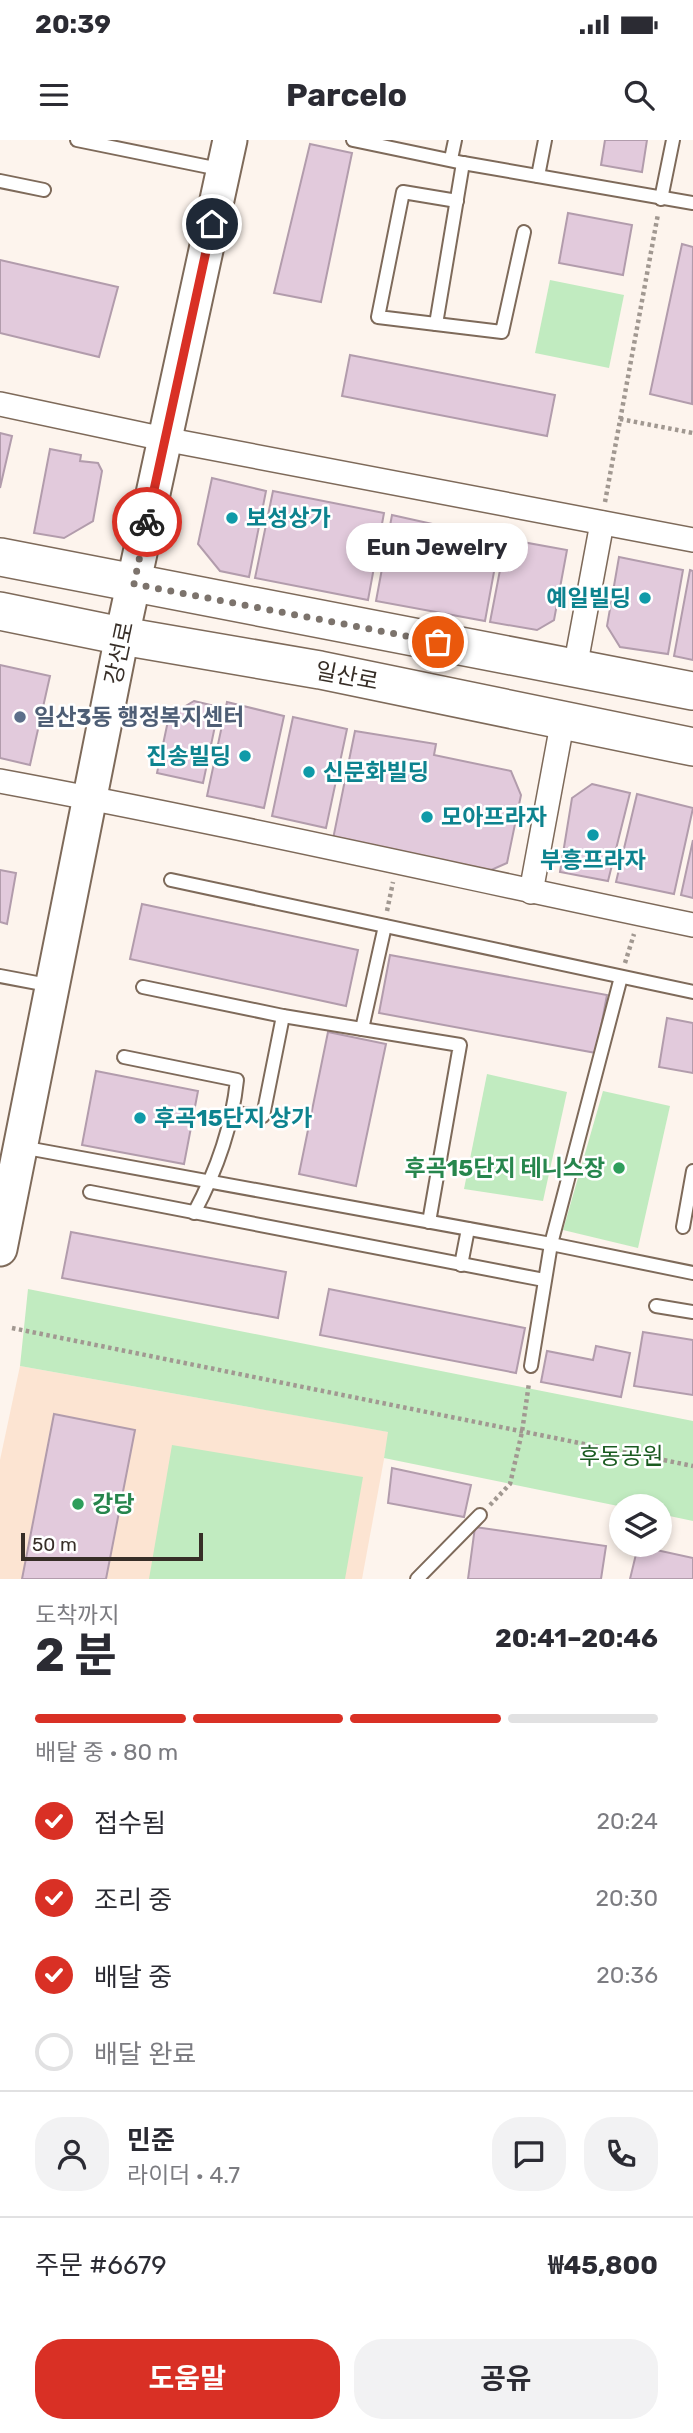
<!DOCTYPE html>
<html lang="ko">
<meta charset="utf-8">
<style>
body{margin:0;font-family:Rubik,"Noto Sans KR",sans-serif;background:#f2f2f3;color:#2b2b33;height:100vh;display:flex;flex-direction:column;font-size:26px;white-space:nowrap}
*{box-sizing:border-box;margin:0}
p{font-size:23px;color:#7c7c81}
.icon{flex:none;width:38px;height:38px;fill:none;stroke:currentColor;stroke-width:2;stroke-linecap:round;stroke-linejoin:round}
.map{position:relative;height:1439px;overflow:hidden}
.panel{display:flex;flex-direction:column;background:#fff;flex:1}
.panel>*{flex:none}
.controls{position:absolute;left:609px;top:1354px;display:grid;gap:14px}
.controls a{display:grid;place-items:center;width:63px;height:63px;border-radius:50%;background:#fff;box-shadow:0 4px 10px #0003;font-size:35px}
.scale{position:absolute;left:21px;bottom:18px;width:182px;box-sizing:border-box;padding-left:7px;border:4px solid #372e27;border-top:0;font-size:19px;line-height:24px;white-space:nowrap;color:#372e27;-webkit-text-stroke:5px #fff;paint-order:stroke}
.pin{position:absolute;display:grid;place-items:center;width:60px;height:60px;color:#fff;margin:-30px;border:4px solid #fff;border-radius:50%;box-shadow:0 2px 7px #0007}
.courier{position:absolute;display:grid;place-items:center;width:70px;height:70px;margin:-35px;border:5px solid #d93025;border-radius:50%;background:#fff;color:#222;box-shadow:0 2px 9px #0007}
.bubble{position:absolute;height:49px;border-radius:24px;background:#fff;box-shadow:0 4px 10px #0003;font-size:23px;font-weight:700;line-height:49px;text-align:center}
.head em{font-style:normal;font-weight:700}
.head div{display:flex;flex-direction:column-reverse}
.head{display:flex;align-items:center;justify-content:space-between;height:119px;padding:0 35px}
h1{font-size:46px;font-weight:700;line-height:52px}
.bar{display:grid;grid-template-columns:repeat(4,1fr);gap:10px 7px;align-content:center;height:84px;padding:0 35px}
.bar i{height:9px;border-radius:5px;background:#e1e1e2}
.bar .on{background:#d93025}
.bar p{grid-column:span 4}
.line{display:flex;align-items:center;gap:18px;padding:0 35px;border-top:2px solid #e1e1e2}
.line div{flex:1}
.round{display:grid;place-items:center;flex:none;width:74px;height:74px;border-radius:28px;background:#f2f2f3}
ol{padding:0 35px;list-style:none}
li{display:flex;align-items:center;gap:21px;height:77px}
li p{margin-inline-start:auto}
li .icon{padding:7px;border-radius:50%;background:#d93025;color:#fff;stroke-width:4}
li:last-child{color:#7c7c81}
li i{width:38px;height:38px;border:4px solid #e1e1e2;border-radius:50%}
.action{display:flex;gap:14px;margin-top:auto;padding:14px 35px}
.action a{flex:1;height:80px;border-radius:28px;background:#d93025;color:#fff;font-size:28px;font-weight:700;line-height:80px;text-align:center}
.action a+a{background:#f2f2f3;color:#2b2b33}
.status{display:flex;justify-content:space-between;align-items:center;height:49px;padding:0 35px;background:#fff;direction:ltr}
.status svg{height:19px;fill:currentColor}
header{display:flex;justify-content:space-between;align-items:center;height:91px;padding:0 35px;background:#fff;font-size:32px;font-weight:700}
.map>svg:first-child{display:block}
.built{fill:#fce4d2}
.green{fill:#c1ebc0}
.building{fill:#e2cadc;stroke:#b29cac;stroke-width:2}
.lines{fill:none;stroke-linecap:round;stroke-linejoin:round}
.lane-casing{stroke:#7e6a5a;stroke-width:16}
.street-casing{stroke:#7e6a5a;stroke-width:26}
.secondary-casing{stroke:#7e6a5a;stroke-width:37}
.primary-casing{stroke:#7e6a5a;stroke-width:40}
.path{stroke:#a19891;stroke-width:4.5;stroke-dasharray:3.5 3.5;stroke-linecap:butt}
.lane{stroke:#fff;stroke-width:12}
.street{stroke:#fff;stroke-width:23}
.secondary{stroke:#fff;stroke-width:33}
.primary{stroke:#fff;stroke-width:37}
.done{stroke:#7c736c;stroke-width:7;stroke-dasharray:0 12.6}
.route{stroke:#d93025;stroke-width:9}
.culture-dot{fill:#0f9aa8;stroke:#fff;stroke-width:2.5}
.service-dot{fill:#5c6f8a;stroke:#fff;stroke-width:2.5}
.leisure-dot{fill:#2e9e5b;stroke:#fff;stroke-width:2.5}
.labels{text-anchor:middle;stroke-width:5;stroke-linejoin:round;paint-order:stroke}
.culture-label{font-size:23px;font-weight:bold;fill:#0d838f;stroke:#fff;text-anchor:start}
.street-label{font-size:23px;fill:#372e27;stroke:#fff}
.service-label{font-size:23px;font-weight:bold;fill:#4e5e75;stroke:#fff;text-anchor:start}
.leisure-label{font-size:23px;font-weight:bold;fill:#27864d;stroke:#fff;text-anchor:end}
.park-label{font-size:23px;fill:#1a5b20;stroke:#fff}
</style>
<div class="status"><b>20:39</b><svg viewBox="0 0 49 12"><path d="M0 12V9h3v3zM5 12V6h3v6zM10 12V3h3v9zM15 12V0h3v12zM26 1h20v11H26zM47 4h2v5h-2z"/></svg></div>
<header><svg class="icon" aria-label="menu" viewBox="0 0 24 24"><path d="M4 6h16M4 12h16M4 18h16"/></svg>Parcelo<svg class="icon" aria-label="search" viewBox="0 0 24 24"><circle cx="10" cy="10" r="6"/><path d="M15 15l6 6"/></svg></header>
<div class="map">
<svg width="693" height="1439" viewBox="0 0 693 1439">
<rect width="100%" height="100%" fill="#fdf4ed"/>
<polygon class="built" points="20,1226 389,1292 362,1439 0,1439 0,1320"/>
<g class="green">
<polygon points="550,140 624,155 609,228 535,213"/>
<polygon points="487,934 567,952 543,1061 464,1049"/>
<polygon points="603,951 670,966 638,1108 563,1090"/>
<polygon points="28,1149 693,1281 693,1381 660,1374 660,1367 623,1367 384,1318 388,1292 20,1226"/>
<polygon points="172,1305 363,1337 345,1439 149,1439"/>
</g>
<g class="building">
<polygon points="605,0 647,0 642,32 601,25"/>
<polygon points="310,4 352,13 321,162 274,153"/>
<polygon points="568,73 632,85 623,135 559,123"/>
<polygon points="682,104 693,107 692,264 650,254"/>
<polygon points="0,120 118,147 99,217 0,193"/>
<polygon points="350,215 555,255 547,296 342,256"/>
<polygon points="0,293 12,296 0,348"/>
<polygon points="50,309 81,315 80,321 98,323 102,331 93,381 64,398 34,393"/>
<polygon points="212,338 266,351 249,437 220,431 198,404"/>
<polygon points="273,351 384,373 368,460 255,438"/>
<polygon points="392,375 500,399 485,481 376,461"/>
<polygon points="506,399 567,410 554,480 537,490 490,482"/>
<polygon points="619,417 683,430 668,514 620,507 607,486"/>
<polygon points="690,430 693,431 693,520 674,516"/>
<polygon points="0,525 50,536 30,625 0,618"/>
<polygon points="194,561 219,567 203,643 157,633 169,576"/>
<polygon points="227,562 284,576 264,668 207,656"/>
<polygon points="293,577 347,589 326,688 272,676"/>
<polygon points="355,591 436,604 434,615 511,631 521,655 507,723 489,731 333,699"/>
<polygon points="592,644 630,653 608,741 560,732 572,658"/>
<polygon points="637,654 693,668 674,754 616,742"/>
<polygon points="693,700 693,758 681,755"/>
<polygon points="0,730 16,733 7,784 0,782"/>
<polygon points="142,764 358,810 346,866 130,819"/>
<polygon points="390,815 607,855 596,913 379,873"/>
<polygon points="667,878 693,883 693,933 659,927"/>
<polygon points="328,892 386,904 356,1046 299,1034"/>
<polygon points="96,931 198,951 184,1024 82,1005"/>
<polygon points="71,1092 286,1132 278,1178 62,1138"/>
<polygon points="329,1149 525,1188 516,1233 320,1195"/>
<polygon points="643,1192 693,1200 693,1255 634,1246"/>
<polygon points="596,1206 630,1213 621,1257 541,1242 547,1211 593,1220"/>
<polygon points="54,1274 135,1290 106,1439 22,1439"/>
<polygon points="392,1328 471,1345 464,1377 388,1363"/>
<polygon points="475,1387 606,1406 601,1439 468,1439"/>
<polygon points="638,1406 693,1418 693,1439 630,1439"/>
</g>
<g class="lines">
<defs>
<g id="lane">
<polyline points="77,0 224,30"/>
<polyline points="353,0 463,23 693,63"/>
<polyline points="451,19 455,0"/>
<polyline points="538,36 545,0"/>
<polyline points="0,41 44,50"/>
<polyline points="661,59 673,0"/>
<polyline points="457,61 403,52 378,177 502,192 524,92"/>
<polyline points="436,184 463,23"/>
<polyline points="171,740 693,852"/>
<polyline points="0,836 53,846"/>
<polyline points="143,847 283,876 460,905 429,1082"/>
<polyline points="362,889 385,786"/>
<path d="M124,917L237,940C232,988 217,1030 194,1073"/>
<polyline points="234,973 263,976 283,876"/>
<polyline points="21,1007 551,1104 693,1133"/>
<polyline points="90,1052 544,1140"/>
<polyline points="683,1087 693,1031"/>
<polyline points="461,1125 468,1089"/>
<polyline points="656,1166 693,1172"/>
<polyline points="531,1226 551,1104 621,837"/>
<polyline points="417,1439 480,1375"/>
</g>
<g id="street">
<polyline points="0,264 164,299 693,400"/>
<polyline points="575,528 602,383"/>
<path d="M0,641C232,684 462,737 693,785"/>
<polyline points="531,752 563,579"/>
</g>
<polyline id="secondary" points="0,1109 122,496 230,0"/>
<g id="primary">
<polyline points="0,417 693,551"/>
<polyline points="0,471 122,496 320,530 693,607"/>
</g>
</defs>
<use href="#lane" class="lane-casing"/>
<use href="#street" class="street-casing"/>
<use href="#secondary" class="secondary-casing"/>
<use href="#primary" class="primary-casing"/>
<g class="path">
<polyline points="620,279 693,293"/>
<polyline points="605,362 658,74"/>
<polyline points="387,771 393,742"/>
<polyline points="625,823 634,794"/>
<polyline points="12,1188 693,1326"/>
<polyline points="490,1365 510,1344 522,1292 529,1243"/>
</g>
<use href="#lane" class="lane"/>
<use href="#street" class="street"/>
<use href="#secondary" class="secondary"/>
<use href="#primary" class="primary"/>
</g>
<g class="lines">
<polyline class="done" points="147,382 134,444 438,502"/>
<polyline class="route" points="147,382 212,84"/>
</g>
<g class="culture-dot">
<circle cx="232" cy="378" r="7"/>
<circle cx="645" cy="458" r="7"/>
<circle cx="245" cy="616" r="7"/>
<circle cx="309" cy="632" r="7"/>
<circle cx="427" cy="677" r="7"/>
<circle cx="593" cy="695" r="7"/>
<circle cx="140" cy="978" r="7"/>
</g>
<circle class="service-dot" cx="20" cy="577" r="7"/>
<g class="leisure-dot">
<circle cx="619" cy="1028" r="7"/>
<circle cx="78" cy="1364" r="7"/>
</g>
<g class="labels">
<g class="culture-label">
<text x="246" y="386">보성상가</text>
<text x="631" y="466" text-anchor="end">예일빌딩</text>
<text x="231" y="624" text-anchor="end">진송빌딩</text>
<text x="323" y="640">신문화빌딩</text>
<text x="441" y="685">모아프라자</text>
<text x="593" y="728" text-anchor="middle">부흥프라자</text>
<text x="154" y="986">후곡15단지 상가</text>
</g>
<g class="street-label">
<text transform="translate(119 513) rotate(-78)" y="8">강선로</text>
<text transform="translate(347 536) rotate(11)" y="8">일산로</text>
</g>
<g class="service-label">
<text x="34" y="585">일산3동 행정복지센터</text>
</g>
<g class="leisure-label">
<text x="605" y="1036">후곡15단지 테니스장</text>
<text x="92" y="1372" text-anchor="start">강당</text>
</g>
<g class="park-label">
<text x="621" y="1324">후동공원</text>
</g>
</g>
</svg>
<div class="controls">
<a><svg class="icon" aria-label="layers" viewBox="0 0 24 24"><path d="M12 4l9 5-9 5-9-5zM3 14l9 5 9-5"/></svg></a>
</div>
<div class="scale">50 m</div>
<div class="pin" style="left:438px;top:502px;background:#ea580c"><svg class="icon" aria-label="bag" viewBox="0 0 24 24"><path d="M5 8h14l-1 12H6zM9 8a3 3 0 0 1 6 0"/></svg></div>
<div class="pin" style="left:212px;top:84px;background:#1f2937"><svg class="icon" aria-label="home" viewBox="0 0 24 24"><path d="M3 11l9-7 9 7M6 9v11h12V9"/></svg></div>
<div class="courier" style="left:147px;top:382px"><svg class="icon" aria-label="bike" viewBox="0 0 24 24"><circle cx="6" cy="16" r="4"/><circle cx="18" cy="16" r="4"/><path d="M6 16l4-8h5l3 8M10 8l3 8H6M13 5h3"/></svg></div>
<div class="bubble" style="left:346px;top:383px;width:182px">Eun Jewelry</div>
</div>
<section class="panel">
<div class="head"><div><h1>2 분</h1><p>도착까지</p></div><em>20:41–20:46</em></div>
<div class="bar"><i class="on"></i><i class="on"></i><i class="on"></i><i></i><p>배달 중 · 80 m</p></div>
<ol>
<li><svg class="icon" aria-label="check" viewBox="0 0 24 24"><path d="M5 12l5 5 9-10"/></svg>접수됨<p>20:24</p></li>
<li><svg class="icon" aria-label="check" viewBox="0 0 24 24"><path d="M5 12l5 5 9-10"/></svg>조리 중<p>20:30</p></li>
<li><svg class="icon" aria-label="check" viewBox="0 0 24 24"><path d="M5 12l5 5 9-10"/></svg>배달 중<p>20:36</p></li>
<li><i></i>배달 완료</li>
</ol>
<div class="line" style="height:126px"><a class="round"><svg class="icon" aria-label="person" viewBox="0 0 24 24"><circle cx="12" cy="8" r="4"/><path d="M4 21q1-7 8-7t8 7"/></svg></a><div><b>민준</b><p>라이더 · 4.7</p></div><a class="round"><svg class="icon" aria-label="chat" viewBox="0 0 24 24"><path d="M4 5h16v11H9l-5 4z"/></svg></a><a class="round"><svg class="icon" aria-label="phone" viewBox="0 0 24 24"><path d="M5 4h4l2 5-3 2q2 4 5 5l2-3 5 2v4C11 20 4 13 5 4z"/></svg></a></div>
<div class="line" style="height:91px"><div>주문 #6679</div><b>₩45,800</b></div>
<div class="action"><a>도움말</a><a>공유</a></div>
</section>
